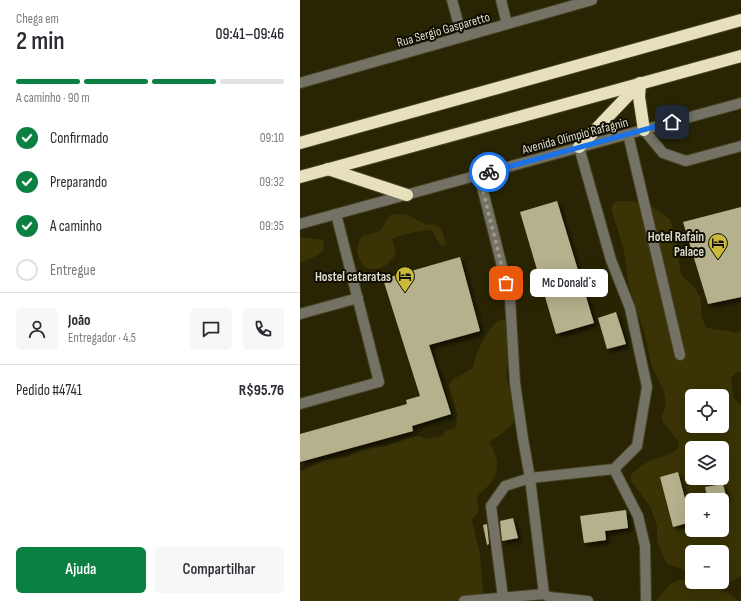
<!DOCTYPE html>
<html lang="pt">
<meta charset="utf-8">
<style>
body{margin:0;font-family:"Sofia Sans Condensed",sans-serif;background:#f7f7f7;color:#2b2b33;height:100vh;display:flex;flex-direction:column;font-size:15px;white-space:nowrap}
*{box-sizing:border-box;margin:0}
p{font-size:13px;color:#7c7c81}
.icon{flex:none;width:22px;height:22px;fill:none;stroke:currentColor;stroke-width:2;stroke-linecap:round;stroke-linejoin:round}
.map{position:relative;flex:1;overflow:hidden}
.sheet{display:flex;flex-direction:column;background:#fff;width:300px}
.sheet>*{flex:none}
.buttons{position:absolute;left:385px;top:389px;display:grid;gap:8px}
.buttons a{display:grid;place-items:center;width:44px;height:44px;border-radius:6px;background:#fff;box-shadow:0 4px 16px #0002;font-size:20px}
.pin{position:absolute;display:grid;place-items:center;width:34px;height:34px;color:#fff;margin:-17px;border-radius:8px;box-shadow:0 2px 6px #0006}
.courier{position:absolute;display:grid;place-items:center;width:40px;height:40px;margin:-20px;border:3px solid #1a73e8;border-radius:50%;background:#fff;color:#222;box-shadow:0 1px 5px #0007}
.bubble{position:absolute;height:28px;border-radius:6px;background:#fff;box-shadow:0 4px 16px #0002;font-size:13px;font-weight:600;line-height:28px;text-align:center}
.overview em{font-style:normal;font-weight:600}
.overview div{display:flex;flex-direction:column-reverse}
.overview{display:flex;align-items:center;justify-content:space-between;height:68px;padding:0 16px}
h1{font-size:26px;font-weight:600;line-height:30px}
.bar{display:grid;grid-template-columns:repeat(4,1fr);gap:6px 4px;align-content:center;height:48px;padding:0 16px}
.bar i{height:5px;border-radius:3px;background:#e1e1e2}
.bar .active{background:#0b8043}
.bar p{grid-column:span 4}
.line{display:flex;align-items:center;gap:10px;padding:0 16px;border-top:1px solid #e1e1e2}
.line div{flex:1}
.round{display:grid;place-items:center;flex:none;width:42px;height:42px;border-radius:6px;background:#f7f7f7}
ol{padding:0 16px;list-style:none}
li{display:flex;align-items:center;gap:12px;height:44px}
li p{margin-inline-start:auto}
li .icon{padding:4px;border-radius:50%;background:#0b8043;color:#fff;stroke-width:4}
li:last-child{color:#7c7c81}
li i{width:22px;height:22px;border:2px solid #e1e1e2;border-radius:50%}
.primary-button{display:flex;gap:8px;margin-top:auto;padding:8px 16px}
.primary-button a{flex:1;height:46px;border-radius:6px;background:#0b8043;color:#fff;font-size:16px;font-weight:600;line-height:46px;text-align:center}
.primary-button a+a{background:#f7f7f7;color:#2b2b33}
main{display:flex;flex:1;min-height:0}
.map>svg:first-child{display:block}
.green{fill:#393305;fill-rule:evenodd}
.building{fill:#b5b18d;filter:url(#shadow)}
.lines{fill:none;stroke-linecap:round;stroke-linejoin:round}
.minor-casing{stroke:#464224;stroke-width:12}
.highway-casing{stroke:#464224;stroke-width:14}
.minor{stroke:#747264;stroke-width:10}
.highway{stroke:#e6e1bc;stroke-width:12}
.done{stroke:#9f9c85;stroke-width:4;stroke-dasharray:0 7.2}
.route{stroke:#1a73e8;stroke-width:5}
.labels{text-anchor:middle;stroke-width:4;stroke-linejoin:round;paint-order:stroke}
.street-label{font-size:13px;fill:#dedcca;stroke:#100e03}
.poi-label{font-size:13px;font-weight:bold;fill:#dedcca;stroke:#100e03;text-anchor:end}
</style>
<main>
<section class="sheet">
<div class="overview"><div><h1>2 min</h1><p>Chega em</p></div><em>09:41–09:46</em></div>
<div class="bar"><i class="active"></i><i class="active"></i><i class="active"></i><i></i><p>A caminho · 90 m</p></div>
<ol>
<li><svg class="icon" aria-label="check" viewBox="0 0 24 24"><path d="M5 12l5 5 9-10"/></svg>Confirmado<p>09:10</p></li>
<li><svg class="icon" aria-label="check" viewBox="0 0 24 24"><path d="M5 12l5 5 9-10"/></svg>Preparando<p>09:32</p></li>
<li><svg class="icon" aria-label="check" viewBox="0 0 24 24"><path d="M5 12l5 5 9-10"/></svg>A caminho<p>09:35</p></li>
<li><i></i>Entregue</li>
</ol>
<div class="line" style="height:72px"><a class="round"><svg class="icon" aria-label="person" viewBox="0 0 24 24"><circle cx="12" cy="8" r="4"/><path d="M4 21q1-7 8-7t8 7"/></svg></a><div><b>João</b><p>Entregador · 4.5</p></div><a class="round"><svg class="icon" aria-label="chat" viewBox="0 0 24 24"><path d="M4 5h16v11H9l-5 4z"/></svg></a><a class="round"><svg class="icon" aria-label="phone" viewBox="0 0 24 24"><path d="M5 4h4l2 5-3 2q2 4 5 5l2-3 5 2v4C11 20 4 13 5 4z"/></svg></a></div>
<div class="line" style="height:52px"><div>Pedido #4741</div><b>R$95.76</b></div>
<div class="primary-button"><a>Ajuda</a><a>Compartilhar</a></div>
</section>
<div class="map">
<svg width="441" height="601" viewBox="0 0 441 601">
<defs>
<filter id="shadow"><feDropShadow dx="3.5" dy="3.5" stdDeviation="2" flood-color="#0009"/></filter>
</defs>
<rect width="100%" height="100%" fill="#292504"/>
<g class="green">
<path d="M317,201H330L349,205L370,219L374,231L381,275L394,287L401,298V316L406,327C416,332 426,328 436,333L441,332V371L435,373L431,378L433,397L441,406V576L430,582L422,580V552H392V573L366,563L357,541V526L350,506L331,481V475C336,469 345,463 352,460C362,456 372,455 379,447L378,441L363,422L362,417L366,405L364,392L351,364L346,339L329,286L324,251L312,211V205ZM392,396H422V426H392ZM392,448H422V478H392ZM392,500H422V530H392Z"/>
<path d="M99,214L108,215L126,225L132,224L138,226L142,230L146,244L143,246C135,242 137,236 132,231C128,228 96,236 92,239L96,253C77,287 45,261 62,236L80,231L90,215Z"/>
<polygon points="0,237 23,240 24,250 16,256 0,263"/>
<path d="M203,319L208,323C208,335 211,350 209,362C209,365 206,368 206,371C206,378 209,385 211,391C223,421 213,427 189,442C199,457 201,473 188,486C184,490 179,493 177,498C177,502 178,507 179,511L172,520L180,555L184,601H0V471H2L23,460L46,457L56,451L74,447L86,446L114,436H120L125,439L142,436L146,431L156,427L157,414L149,385L152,380L173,368C175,354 189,323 203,319Z"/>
<polygon points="381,579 400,585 418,587 440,601 356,601 370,584"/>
</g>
<g class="building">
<polygon points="257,201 294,323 256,334 220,212"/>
<polygon points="441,207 441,297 408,304 383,222"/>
<polygon points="160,257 180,331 129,345 151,414 112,426 113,431 0,462 0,434 107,404 106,400 120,396 83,279"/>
<polygon points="316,312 326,344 307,349 298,318"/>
<polygon points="378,472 391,522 373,527 360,477"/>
<polygon points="423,484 427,500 408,500 405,487"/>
<polygon points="326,510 328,528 305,531 306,540 284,543 280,516"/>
<polygon points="213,518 218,538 202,541 200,521"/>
<polygon points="187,524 189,544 187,545 183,525"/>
</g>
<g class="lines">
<defs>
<g id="minor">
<polyline points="152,0 162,37"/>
<polyline points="201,0 207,24"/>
<polyline points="0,83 292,0"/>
<polyline points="344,130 363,153 386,161 441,146"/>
<polyline points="328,134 380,355"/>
<polyline points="179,175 210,298 215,383 223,439 230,478 314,469 337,446 347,387 330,308 311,260 279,147"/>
<polyline points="0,224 441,103"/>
<polyline points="0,314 58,298"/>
<polyline points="0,404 79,382 36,214"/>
<polyline points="314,469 338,516 345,546 346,601"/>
<polyline points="203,597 191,506 205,486 230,478 244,594 249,597 288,601"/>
<polyline points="164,601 244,594"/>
</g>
<g id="highway">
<polyline points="340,83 339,97 344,130"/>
<polyline points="0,143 441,20"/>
<polyline points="279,147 339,84"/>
<polyline points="28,169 107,195"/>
<polyline points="0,177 441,56"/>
</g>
</defs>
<use href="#minor" class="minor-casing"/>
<use href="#highway" class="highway-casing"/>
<use href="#minor" class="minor"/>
<use href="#highway" class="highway"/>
</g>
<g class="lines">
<polyline class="done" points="189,172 179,175 206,283"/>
<polyline class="route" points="189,172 372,122"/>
</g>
<defs>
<symbol id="hotel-pin" viewBox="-11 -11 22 30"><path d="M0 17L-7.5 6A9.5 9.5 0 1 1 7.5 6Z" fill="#cbba39" stroke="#100e03"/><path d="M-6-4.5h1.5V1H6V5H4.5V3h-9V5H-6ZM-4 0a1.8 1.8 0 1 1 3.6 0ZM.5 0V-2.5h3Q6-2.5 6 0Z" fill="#111"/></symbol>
</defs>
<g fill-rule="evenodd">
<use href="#hotel-pin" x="407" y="232" width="22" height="30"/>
<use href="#hotel-pin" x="94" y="265" width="22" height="30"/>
</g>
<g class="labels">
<g class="street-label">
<text transform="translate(143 29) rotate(-16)" y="5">Rua Sergio Gasparetto</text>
<text transform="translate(275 135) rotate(-15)" y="5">Avenida Olímpio Rafagnin</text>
</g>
<g class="poi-label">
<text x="404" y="241">Hotel Rafain<tspan x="404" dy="15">Palace</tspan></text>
<text x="91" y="281">Hostel cataratas</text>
</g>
</g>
</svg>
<div class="buttons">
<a><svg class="icon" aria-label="locate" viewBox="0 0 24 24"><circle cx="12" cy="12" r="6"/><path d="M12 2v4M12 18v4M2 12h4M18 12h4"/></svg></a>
<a><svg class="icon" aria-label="layers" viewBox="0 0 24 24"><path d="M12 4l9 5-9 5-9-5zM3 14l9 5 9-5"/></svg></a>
<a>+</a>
<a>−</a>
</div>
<div class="pin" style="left:206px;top:283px;background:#ea580c"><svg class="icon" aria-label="bag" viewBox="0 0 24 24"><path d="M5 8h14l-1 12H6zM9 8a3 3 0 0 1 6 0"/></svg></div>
<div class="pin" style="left:372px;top:122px;background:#1f2937"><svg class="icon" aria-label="home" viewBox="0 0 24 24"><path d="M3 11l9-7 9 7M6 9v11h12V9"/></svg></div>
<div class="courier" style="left:189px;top:172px"><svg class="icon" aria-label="bike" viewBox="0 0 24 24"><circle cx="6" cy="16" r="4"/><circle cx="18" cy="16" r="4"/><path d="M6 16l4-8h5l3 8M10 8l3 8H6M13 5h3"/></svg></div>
<div class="bubble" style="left:230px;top:269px;width:78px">Mc Donald´s</div>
</div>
</main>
